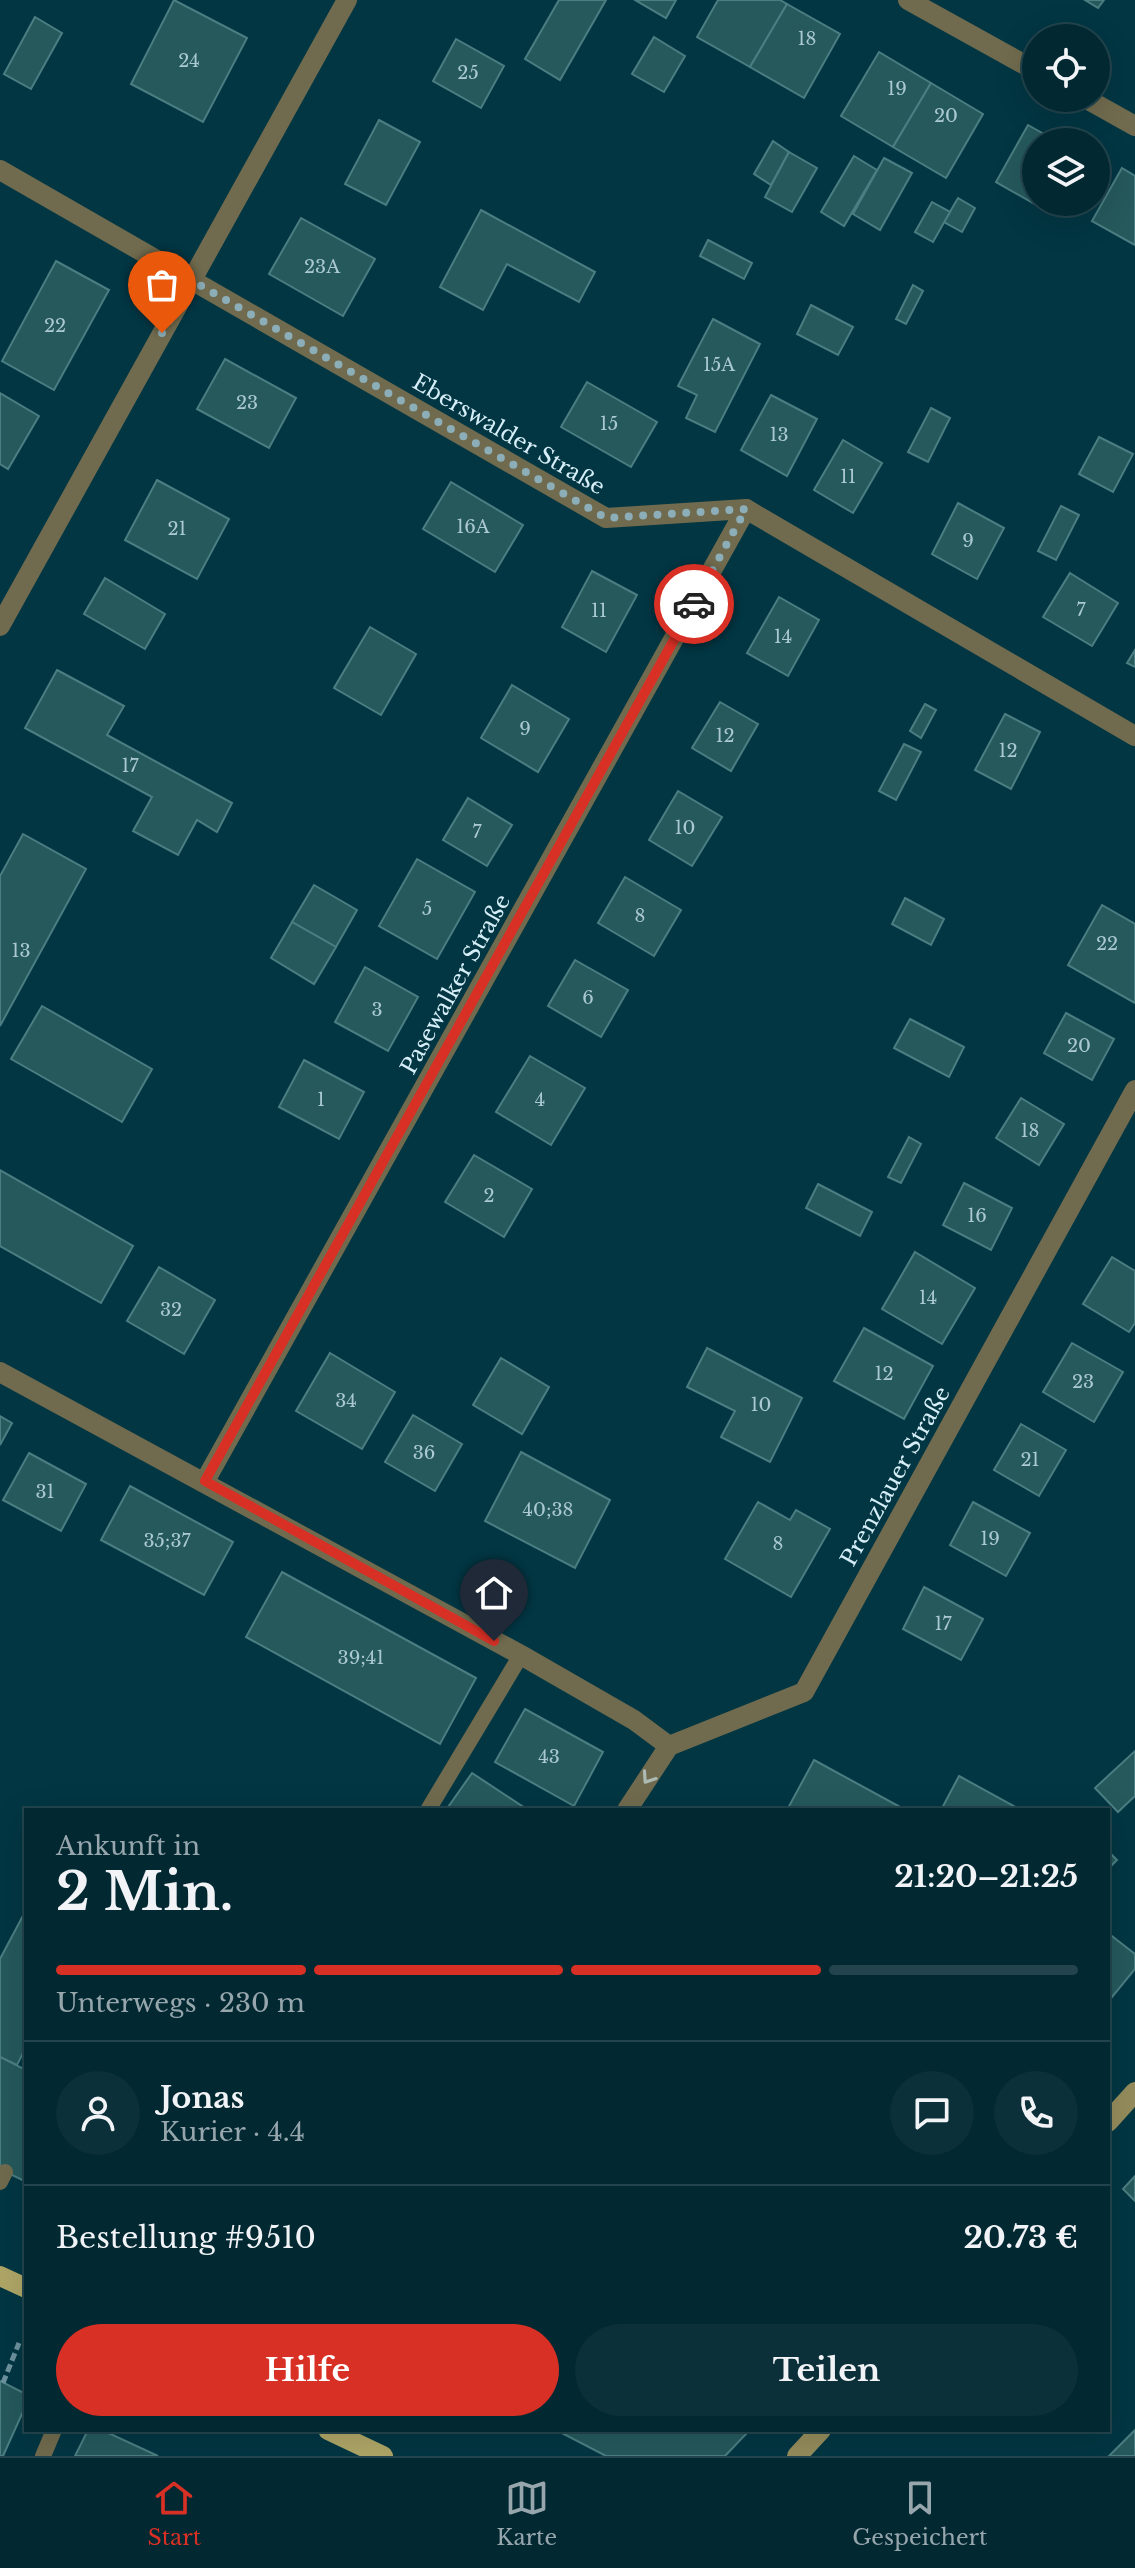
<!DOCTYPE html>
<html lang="de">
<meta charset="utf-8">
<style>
body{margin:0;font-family:"Libre Baskerville",serif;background:#0c303a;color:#f1f3f6;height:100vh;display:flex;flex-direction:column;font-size:30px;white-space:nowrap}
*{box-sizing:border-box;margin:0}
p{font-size:26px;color:#96a6ac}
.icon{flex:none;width:44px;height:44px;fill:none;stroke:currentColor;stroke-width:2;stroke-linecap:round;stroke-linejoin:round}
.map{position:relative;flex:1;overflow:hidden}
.side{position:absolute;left:24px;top:1808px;width:1086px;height:624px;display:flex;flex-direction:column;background:#022832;border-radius:0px;box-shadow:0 8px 32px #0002,0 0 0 2px #23444d}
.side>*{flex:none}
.tools{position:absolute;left:1022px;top:24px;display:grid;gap:16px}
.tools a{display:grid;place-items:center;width:88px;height:88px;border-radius:50%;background:#022832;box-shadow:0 8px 32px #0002,0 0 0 2px #23444d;font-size:40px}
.pin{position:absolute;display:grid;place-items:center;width:68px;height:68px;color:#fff;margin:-82px -34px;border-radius:50% 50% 50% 0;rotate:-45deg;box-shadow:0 0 8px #0007}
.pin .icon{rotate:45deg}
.courier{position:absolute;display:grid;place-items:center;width:80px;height:80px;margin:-40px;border:6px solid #d93025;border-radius:50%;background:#fff;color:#222;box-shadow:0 2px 10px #0007}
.summary em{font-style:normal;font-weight:800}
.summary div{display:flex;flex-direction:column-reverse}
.summary{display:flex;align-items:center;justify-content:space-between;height:136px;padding:0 32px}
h1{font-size:52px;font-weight:800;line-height:60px}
.bar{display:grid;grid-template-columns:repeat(4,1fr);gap:12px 8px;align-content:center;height:96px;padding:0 32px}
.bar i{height:10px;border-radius:6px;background:#23444d}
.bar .active{background:#d93025}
.bar p{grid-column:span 4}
.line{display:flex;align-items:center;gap:20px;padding:0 32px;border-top:2px solid #23444d}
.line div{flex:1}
.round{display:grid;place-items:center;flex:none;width:84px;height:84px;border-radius:42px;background:#0c303a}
.primary-button{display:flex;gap:16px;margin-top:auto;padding:16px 32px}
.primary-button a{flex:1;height:92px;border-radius:48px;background:#d93025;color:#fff;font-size:32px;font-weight:800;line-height:92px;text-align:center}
.primary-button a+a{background:#0c303a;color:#f1f3f6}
.tab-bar{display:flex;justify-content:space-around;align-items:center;height:112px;border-top:2px solid #23444d;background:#022832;font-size:22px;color:#96a6ac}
.tab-bar a{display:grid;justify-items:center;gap:4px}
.tab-bar .active{color:#d93025}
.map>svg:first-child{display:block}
.building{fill:#25595c;stroke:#4b7e82;stroke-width:2}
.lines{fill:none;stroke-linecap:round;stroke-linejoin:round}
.path{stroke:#6c929d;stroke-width:5;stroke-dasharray:8 4;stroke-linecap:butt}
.lane{stroke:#706b4e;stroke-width:16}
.street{stroke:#706b4e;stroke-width:20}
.secondary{stroke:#948c5c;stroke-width:20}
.primary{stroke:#afa667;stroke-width:20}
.oneway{stroke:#adbab3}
.done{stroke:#8caeb8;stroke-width:8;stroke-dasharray:0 14.4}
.route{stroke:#d93025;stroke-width:10}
.labels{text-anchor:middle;stroke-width:6;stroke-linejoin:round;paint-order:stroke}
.number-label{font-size:18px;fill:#aac9d0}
.street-label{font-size:22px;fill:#d6eef7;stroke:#023643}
</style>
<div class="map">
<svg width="1135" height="2456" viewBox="0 0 1135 2456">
<rect width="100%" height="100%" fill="#023643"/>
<g class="building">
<polygon points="174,0 247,38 203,122 131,84"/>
<polygon points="559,0 606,0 560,80 525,59"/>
<polygon points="635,0 676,0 666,18"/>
<polygon points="718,0 780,0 787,4 750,67 697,37"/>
<polygon points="1085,0 1104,0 1098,8"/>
<polygon points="787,4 840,34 804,98 750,67"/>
<polygon points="35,17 62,33 31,89 4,74"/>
<polygon points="654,37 685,56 664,92 632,74"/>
<polygon points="456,39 504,66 481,108 433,81"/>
<polygon points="879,52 931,83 893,147 841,116"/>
<polygon points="931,83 983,114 946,178 893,147"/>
<polygon points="379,120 420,142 386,205 345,184"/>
<polygon points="1028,125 1058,142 1036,142 1036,202 1050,202 1045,210 996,182"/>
<polygon points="773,141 789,152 771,185 754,174"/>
<polygon points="789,152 817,168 792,212 765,197"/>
<polygon points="854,156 877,170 844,226 821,212"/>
<polygon points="884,158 912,173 880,230 853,214"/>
<polygon points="1122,168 1135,176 1135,245 1092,221"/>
<polygon points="958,198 975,208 962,232 944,222"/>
<polygon points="932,202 950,212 933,242 915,232"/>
<polygon points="481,210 595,272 579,302 507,264 483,310 440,287"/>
<polygon points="301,218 375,259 343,316 269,274"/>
<polygon points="708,240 752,263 744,279 700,256"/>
<polygon points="56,261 109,290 54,390 2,361"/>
<polygon points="913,285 923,291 906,324 896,319"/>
<polygon points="811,305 853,327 838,355 797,334"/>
<polygon points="713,319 760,344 715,432 686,418 697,395 678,386"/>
<polygon points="225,359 296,398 269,448 197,409"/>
<polygon points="587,382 657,422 631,467 561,427"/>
<polygon points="0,393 39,416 8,469 0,464"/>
<polygon points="771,395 817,419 787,476 741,450"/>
<polygon points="931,408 950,418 928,462 908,452"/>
<polygon points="1099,437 1133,454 1113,492 1079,474"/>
<polygon points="843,440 882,463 853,513 814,490"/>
<polygon points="157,480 229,519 197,579 125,540"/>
<polygon points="451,482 523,525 495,572 423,529"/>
<polygon points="958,503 1004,528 977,579 932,554"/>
<polygon points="1061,506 1079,515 1056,560 1038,551"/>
<polygon points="592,571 637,595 606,652 562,627"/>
<polygon points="1070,573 1118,603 1092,646 1043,617"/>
<polygon points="105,578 165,614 145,649 84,614"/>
<polygon points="779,597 819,620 788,676 747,653"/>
<polygon points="370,627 416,654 381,715 334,688"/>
<polygon points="1135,650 1135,667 1127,663"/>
<polygon points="57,670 124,706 107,735 232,803 217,832 197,820 178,855 133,831 152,797 25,728"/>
<polygon points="512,685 569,719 538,772 481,738"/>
<polygon points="720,702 758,724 731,771 692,748"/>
<polygon points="925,704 936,710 921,738 910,731"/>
<polygon points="1005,714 1040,732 1011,789 975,770"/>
<polygon points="904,744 921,752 896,800 879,791"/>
<polygon points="678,791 722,817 692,866 649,840"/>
<polygon points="468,798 512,825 487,866 443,840"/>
<polygon points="23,834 86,869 0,1026 0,876"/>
<polygon points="417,859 475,892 437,959 379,926"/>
<polygon points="625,877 681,910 654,956 598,923"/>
<polygon points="314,885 357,910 336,947 292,922"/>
<polygon points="905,898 944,919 931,945 892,924"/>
<polygon points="1102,905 1135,924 1135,1003 1068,965"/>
<polygon points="292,922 336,947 314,984 271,958"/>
<polygon points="575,960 628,990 601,1037 548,1006"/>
<polygon points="365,967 418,997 388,1051 335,1022"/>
<polygon points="42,1006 152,1069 122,1122 11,1059"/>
<polygon points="1066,1013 1114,1039 1092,1080 1044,1053"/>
<polygon points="910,1019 964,1047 949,1077 894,1048"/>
<polygon points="530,1056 585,1088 551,1145 496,1112"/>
<polygon points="304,1060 364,1092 339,1139 279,1107"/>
<polygon points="1021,1098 1064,1124 1039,1165 996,1138"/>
<polygon points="909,1137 921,1144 901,1183 888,1177"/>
<polygon points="474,1155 532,1189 504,1237 445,1202"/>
<polygon points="0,1170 133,1246 101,1303 0,1246"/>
<polygon points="964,1183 1012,1208 991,1250 943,1225"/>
<polygon points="818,1184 872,1212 860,1236 806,1208"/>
<polygon points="915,1252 975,1288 942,1344 882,1309"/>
<polygon points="1112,1257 1135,1271 1135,1323 1129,1332 1083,1304"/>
<polygon points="159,1267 215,1300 184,1354 127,1321"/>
<polygon points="864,1328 933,1366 904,1419 834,1381"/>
<polygon points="1072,1343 1123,1372 1094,1422 1043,1392"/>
<polygon points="707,1348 802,1398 770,1462 721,1437 735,1411 687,1387"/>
<polygon points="330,1353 395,1392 362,1449 296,1411"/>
<polygon points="501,1358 549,1387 522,1434 473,1405"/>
<polygon points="413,1415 462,1444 435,1491 385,1462"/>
<polygon points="0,1416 12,1423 0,1445"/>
<polygon points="1021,1424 1066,1450 1039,1496 994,1470"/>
<polygon points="521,1452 610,1500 575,1568 485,1521"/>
<polygon points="29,1453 86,1484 61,1531 3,1500"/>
<polygon points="130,1486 233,1542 204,1595 101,1540"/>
<polygon points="758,1502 790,1520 796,1510 830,1529 791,1597 725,1559"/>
<polygon points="973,1502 1030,1533 1006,1576 950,1545"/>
<polygon points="282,1572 476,1678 440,1744 246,1637"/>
<polygon points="924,1587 983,1619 961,1660 903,1629"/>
<polygon points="525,1709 603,1752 574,1806 495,1762"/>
<polygon points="1135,1751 1135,1796 1118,1812 1095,1788"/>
<polygon points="814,1760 902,1808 901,1810 787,1810"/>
<polygon points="472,1773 528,1810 446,1810"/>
<polygon points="959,1776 1021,1810 941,1810"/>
<polygon points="1108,1851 1117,1860 1108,1869"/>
<polygon points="26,1910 26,2047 17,2065 0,2057 0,1959"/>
<polygon points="1108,1933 1135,1954 1135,1969 1108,2002"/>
<polygon points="0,2057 26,2070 26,2182 0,2169"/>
<polygon points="1135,2176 1135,2201 1123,2189"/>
<polygon points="0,2381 26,2394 26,2405 3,2456 0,2456"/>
<polygon points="88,2430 102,2430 158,2456 75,2456"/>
<polygon points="745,2430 748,2432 725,2456 606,2456 558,2431"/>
<polygon points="1135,2430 1135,2456 1109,2456"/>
</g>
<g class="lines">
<polyline class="path" points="3,2383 19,2343"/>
<g class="lane">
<polyline points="428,1810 521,1655"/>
<polyline points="0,2182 5,2172"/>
<polyline points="43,2456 54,2430"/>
</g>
<g class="street">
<polyline points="908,0 1036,71"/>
<polyline points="1085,98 1135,126"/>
<polyline points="0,170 606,518 746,509 1135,736"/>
<polyline points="0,626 347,0"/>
<polyline points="0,1372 521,1655 634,1720 669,1746"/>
<polyline points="205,1481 746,509"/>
<polyline points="627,1810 669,1746 804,1692 1135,1090"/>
</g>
<g class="secondary">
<polyline points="1108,2122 1135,2092"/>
<polyline points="797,2456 821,2430"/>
</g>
<g class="primary">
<polyline points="0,2276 26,2288"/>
<polyline points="328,2430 383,2456"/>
</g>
</g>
<defs><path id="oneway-chevron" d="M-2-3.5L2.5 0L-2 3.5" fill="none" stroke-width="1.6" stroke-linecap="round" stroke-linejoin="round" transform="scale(2)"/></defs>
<use class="oneway" href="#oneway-chevron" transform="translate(648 1778) rotate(124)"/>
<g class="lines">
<polyline class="done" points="162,333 191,280 606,518 746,509 694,604"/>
<polyline class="route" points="494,1641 205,1481 694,604"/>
</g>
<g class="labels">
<g class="number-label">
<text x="807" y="45">18</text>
<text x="189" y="67">24</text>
<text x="468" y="79">25</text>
<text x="897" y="95">19</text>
<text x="946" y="122">20</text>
<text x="322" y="273">23A</text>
<text x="55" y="332">22</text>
<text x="719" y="371">15A</text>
<text x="247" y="409">23</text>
<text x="609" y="430">15</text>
<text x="779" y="441">13</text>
<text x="848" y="483">11</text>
<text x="473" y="533">16A</text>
<text x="177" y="535">21</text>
<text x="968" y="547">9</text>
<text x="1081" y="616">7</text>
<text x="599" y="617">11</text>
<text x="783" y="643">14</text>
<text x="525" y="735">9</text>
<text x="725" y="742">12</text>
<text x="1008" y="757">12</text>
<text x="130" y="772">17</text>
<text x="685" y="834">10</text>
<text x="477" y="838">7</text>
<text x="427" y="915">5</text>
<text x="640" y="922">8</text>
<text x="1107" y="950">22</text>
<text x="21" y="957">13</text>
<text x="588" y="1004">6</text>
<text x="377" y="1016">3</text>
<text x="1079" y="1052">20</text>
<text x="321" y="1106">1</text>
<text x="540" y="1106">4</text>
<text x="1030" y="1137">18</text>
<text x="489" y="1202">2</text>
<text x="977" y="1222">16</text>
<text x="928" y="1304">14</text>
<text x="171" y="1316">32</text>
<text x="884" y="1380">12</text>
<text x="1083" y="1388">23</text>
<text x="346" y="1407">34</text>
<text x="761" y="1411">10</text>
<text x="424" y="1459">36</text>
<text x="1030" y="1466">21</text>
<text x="45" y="1498">31</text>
<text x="548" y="1516">40;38</text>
<text x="990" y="1545">19</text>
<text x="167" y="1547">35;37</text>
<text x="778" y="1550">8</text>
<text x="943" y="1630">17</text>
<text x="361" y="1664">39;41</text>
<text x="549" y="1763">43</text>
</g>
<g class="street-label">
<text transform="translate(509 434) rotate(30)" y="8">Eberswalder Straße</text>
<text transform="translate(455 984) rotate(-61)" y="8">Pasewalker Straße</text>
<text transform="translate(895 1476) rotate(-61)" y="8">Prenzlauer Straße</text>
</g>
</g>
</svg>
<div class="tools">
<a><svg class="icon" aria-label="locate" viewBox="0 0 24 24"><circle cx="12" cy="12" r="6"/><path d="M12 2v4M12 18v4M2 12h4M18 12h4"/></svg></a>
<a><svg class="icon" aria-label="layers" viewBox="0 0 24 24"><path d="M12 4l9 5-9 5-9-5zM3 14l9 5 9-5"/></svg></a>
</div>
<div class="pin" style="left:162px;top:333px;background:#ea580c"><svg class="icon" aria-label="bag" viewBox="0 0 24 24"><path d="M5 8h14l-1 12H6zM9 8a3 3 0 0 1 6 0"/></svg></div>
<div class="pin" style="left:494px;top:1641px;background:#1f2937"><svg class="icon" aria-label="home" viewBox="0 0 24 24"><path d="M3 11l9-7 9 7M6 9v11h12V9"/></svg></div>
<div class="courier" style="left:694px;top:604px"><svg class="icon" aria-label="car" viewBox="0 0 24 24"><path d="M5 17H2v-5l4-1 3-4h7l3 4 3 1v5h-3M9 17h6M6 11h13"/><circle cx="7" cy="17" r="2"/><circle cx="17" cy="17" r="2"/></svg></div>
<section class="side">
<div class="summary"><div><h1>2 Min.</h1><p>Ankunft in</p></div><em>21:20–21:25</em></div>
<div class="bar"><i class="active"></i><i class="active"></i><i class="active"></i><i></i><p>Unterwegs · 230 m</p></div>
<div class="line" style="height:144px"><a class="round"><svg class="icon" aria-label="person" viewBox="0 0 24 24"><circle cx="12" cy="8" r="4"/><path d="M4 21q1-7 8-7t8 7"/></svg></a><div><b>Jonas</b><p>Kurier · 4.4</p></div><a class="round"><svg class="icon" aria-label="chat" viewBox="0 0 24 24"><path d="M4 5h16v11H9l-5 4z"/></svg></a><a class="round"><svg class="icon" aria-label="phone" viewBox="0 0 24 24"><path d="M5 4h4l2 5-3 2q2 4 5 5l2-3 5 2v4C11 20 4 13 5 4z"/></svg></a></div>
<div class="line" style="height:104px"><div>Bestellung #9510</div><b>20.73 €</b></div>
<div class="primary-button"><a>Hilfe</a><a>Teilen</a></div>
</section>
</div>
<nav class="tab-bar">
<a class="active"><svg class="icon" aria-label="home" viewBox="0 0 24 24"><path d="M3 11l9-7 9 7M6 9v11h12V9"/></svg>Start</a>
<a><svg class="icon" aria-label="map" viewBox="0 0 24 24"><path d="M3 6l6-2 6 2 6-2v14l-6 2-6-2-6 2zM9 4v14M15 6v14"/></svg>Karte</a>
<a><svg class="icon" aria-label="saved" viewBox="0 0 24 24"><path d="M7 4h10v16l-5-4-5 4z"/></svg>Gespeichert</a>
</nav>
